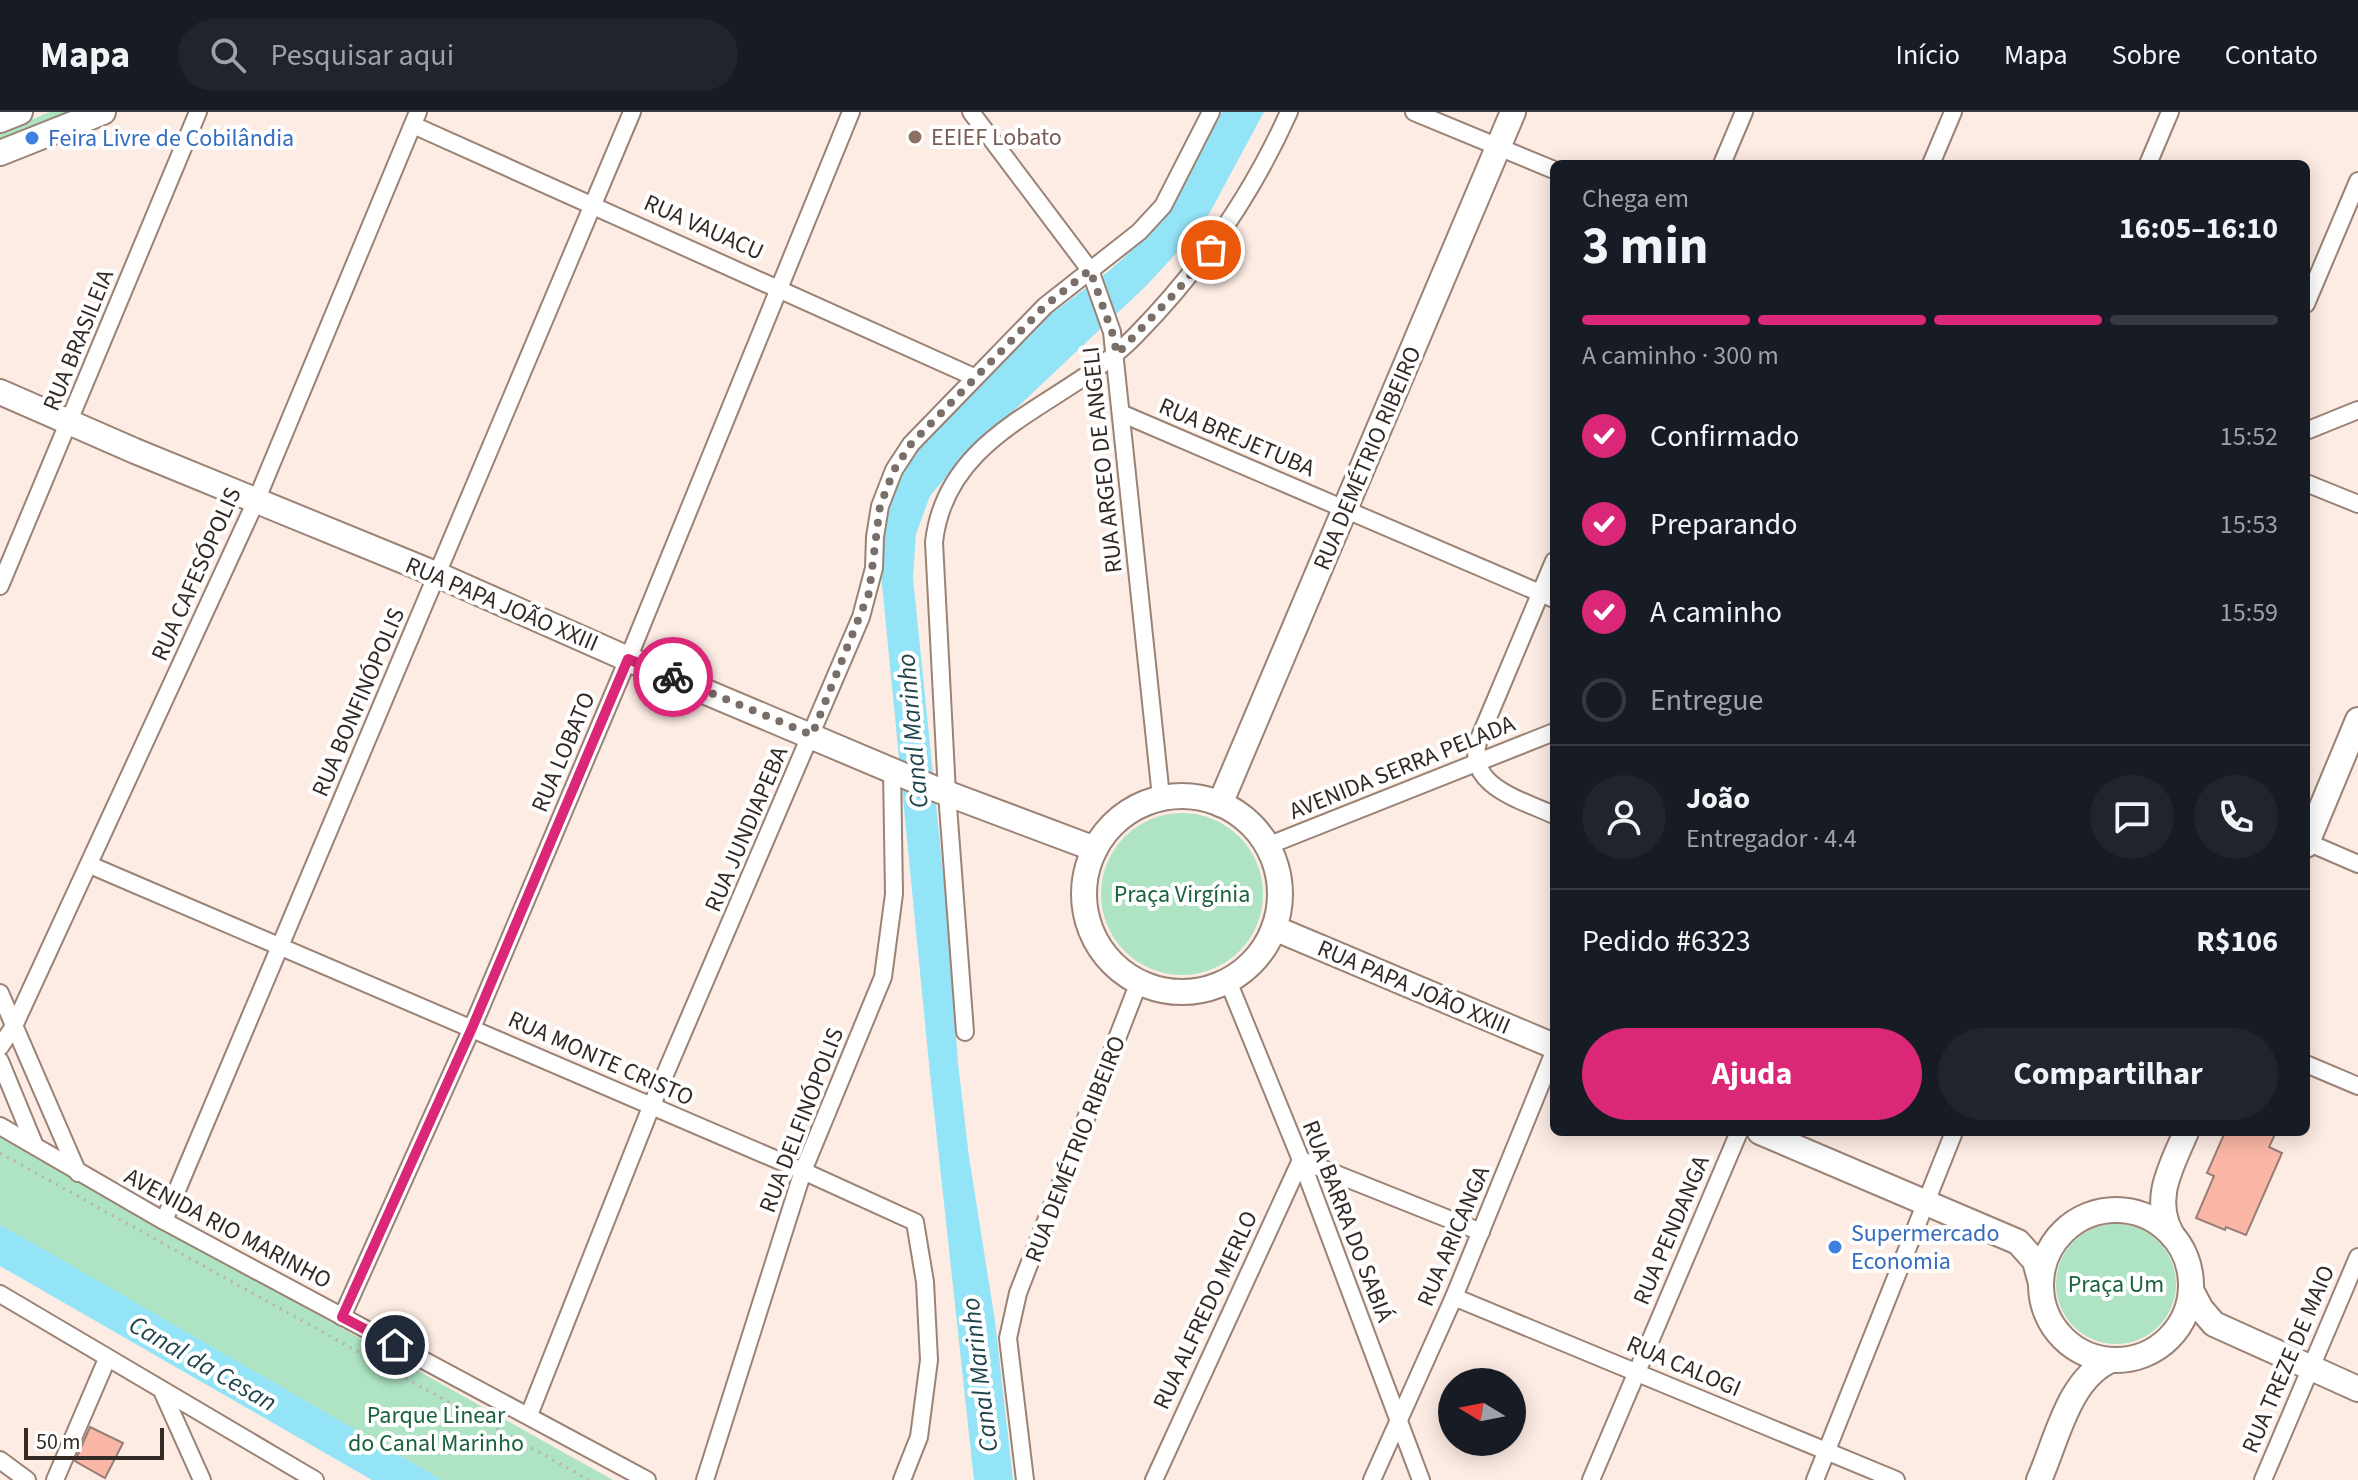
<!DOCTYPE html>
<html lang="pt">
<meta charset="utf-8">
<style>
body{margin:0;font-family:"Source Sans 3",sans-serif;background:#20242c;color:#f1f3f6;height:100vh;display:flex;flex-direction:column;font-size:30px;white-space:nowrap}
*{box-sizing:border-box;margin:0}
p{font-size:26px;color:#9ea1a6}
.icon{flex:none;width:44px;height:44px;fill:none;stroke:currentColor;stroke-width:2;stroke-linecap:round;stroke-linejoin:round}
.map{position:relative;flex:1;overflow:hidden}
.drawer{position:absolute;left:1550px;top:48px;width:760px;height:976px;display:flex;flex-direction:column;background:#171b24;border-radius:12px;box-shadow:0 4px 20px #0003}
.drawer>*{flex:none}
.needle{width:52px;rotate:280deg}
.controls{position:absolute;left:1438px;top:1256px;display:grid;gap:16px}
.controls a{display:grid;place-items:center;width:88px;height:88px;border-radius:50%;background:#171b24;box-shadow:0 4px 20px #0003;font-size:40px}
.scale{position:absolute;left:24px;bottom:20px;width:140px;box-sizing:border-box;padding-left:8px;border:4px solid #342a25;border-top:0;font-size:22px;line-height:28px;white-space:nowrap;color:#342a25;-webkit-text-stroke:6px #fff;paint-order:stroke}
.pin{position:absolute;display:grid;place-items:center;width:68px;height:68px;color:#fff;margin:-34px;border:4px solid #fff;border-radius:50%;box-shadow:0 2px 8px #0007}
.courier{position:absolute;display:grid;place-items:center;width:80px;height:80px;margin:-40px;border:6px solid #db2777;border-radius:50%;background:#fff;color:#222;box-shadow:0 2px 10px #0007}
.overview em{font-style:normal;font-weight:700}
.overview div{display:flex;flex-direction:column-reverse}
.overview{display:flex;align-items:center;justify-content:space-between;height:136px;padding:0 32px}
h1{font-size:52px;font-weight:700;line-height:60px}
.bar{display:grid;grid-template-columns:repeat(4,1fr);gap:12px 8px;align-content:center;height:96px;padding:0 32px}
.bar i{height:10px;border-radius:6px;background:#363941}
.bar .on{background:#db2777}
.bar p{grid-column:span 4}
.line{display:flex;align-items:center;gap:20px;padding:0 32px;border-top:2px solid #363941}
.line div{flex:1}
.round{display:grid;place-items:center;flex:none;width:84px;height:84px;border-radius:42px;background:#20242c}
ol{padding:0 32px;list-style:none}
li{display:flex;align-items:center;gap:24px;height:88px}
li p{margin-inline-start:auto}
li .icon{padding:8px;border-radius:50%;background:#db2777;color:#fff;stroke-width:4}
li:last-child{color:#9ea1a6}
li i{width:44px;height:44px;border:4px solid #363941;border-radius:50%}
.cta{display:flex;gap:16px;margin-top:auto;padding:16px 32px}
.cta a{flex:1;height:92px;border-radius:48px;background:#db2777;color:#fff;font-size:32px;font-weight:700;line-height:92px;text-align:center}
.cta a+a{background:#20242c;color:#f1f3f6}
header{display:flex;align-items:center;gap:48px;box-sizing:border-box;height:112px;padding:0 40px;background:#171b24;border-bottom:2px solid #363941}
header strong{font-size:38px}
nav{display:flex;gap:44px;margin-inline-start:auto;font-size:28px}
.search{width:560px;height:72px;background:#20242c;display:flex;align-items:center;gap:20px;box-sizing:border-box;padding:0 28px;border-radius:44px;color:#9ea1a6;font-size:30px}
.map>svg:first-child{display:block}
.green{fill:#aee4c4}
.water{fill:#94e4f8}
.building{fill:#fbb7a6;stroke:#997e77;stroke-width:2}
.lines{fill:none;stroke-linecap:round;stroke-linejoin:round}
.street-casing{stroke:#9a8275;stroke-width:20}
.secondary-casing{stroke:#9a8275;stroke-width:28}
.path{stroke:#beafa8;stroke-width:3;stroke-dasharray:2 6;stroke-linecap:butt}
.street{stroke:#fff;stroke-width:16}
.secondary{stroke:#fff;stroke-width:24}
.done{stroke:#7a6e68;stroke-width:8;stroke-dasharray:0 14.4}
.route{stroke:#db2777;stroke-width:10}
.education-dot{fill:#8d6e63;stroke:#fff;stroke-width:3}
.shop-dot{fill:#3f7fe0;stroke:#fff;stroke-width:3}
.labels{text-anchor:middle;stroke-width:8;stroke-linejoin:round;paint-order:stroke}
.education-label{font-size:24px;fill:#785e54;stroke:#fff;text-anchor:start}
.shop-label{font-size:24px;fill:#366cbe;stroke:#fff;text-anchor:start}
.street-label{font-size:24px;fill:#342a25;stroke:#fff}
.park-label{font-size:24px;fill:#19613f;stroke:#fff}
.water-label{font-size:26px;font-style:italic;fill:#1f444d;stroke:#fff}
</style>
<header>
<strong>Mapa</strong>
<div class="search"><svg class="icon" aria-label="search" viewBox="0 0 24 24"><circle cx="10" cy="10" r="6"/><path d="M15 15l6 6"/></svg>Pesquisar aqui</div>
<nav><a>Início</a><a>Mapa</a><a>Sobre</a><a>Contato</a></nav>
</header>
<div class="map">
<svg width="2358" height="1368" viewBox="0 0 2358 1368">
<rect width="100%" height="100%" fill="#fdece4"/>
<g class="green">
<polygon points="50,0 76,0 0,31 0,20"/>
<circle cx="1182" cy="782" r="81"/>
<polygon points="0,1025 613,1368 442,1368 0,1113"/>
<circle cx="2116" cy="1172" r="60"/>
</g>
<g class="water">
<polygon points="1222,0 1264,0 1209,102 1182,135 1146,174 956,353 930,384 916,422 913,466 946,790 958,951 969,1045 995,1209 1013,1368 974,1368 930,962 880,452 889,385 905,349 1025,221 1109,159 1148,124 1167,102"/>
<polygon points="0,1113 57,1145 442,1368 372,1368 0,1154"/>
</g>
<g class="building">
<polygon points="2225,1020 2276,1020 2269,1035 2282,1041 2246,1123 2226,1115 2225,1118 2196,1106 2214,1064 2207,1061"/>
<polygon points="90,1315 123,1331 105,1366 75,1349"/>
</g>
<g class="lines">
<defs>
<g id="street">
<polyline points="971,0 1090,158 1112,220 1161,685"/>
<polyline points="1414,0 1554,58"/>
<polyline points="413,13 974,265"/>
<polyline points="1722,52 1744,0"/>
<polyline points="1931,52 1953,0"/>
<polyline points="2148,52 2170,0"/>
<polyline points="2306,192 2358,69"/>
<polyline points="1123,302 1554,487"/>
<polyline points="2306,319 2358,298"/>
<polyline points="2306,371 2358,392"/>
<path d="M1554,449L1479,627C1463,674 1522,688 1554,703"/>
<polyline points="0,474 198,0"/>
<polyline points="2307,730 2358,752"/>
<polyline points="1267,734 1554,620"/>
<polyline points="90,753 803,1059 915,1110 925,1170 929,1248 919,1325 902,1368"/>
<polyline points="1228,869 1301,1048 1421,1368"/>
<polyline points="0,881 78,1061"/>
<path d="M965,920L947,681L934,430C947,317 1067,294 1135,224C1200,158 1251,85 1289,0"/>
<polyline points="0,935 14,914 256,389 418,0"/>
<polyline points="0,949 35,1034"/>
<polyline points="2306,952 2358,974"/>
<polyline points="0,1014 164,1109 647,1368"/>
<polyline points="164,1109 632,0"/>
<polyline points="0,1182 315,1368"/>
<polyline points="1454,1185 1896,1368"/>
<polyline points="342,1205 472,916 628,547 851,0"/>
<polyline points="163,1281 202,1368"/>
<polyline points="529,1303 651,995 861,505 874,456 875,425 880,394 894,358 911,332 1045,194 1139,120 1163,94 1211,0"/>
<polyline points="0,1348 27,1368"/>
<polyline points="55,1368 107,1247"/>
<polyline points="705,1368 803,1059 883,865 894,782 892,658"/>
<polyline points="1025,1368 1008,1226 1018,1181 1139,870"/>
<polyline points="1154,1368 1301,1048 1481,1120"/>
<polyline points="1372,1368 1454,1185 1554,940"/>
<polyline points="1591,1368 1739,1020"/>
<polyline points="1815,1368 1954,1020"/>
<polyline points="2263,1368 2358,1145"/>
</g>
<g id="secondary">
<polyline points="0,8 20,0"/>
<polyline points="0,41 103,0"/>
<polyline points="0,280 135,339 438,463 628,547 938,678 1095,737"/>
<circle cx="1182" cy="782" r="98"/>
<polyline points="1220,692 1513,0"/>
<polyline points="2306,733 2358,608"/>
<polyline points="1274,816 1554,934"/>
<polyline points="1760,1020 2018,1130 2035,1149 2040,1168"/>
<circle cx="2116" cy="1173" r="75"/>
<path d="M2172,1123C2151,1087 2172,1054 2186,1020"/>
<polyline points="2191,1178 2201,1197 2214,1212 2358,1277"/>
<path d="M2039,1368C2057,1328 2068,1267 2111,1248"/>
</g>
</defs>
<use href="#street" class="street-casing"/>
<use href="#secondary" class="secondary-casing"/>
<polyline class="path" points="0,1041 589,1368"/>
<use href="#street" class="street"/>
<use href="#secondary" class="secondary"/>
</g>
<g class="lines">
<polyline class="done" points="673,565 812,623 869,481 880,394 894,358 911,332 1045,194 1090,158 1112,220 1117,242 1176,180 1211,138"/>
<polyline class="route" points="395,1233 342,1205 472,916 628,547 673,565"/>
</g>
<circle class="education-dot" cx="915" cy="25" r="8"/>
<g class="shop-dot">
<circle cx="32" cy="26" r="8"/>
<circle cx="1835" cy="1135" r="8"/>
</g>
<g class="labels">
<g class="education-label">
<text x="931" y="33">EEIEF Lobato</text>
</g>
<g class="shop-label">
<text x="48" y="34">Feira Livre de Cobilândia</text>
<text x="1851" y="1129">Supermercado<tspan x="1851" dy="28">Economia</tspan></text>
</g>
<g class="street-label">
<text transform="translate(704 115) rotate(24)" y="8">RUA VAUACU</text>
<text transform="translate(78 228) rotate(-68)" y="8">RUA BRASILEIA</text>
<text transform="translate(1237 325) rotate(23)" y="8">RUA BREJETUBA</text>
<text transform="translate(1367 346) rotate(-67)" y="8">RUA DEMÉTRIO RIBEIRO</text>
<text transform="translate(1102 348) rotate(-96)" y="8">RUA ARGEO DE ANGELI</text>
<text transform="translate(196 462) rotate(-66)" y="8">RUA CAFESÓPOLIS</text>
<text transform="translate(502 492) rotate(23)" y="8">RUA PAPA JOÃO XXIII</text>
<text transform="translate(358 590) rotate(-67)" y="8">RUA BONFINÓPOLIS</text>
<text transform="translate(563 640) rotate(-67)" y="8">RUA LOBATO</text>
<text transform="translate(1402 655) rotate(-22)" y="8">AVENIDA SERRA PELADA</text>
<text transform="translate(746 717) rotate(-67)" y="8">RUA JUNDIAPEBA</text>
<text transform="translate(1414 875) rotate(23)" y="8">RUA PAPA JOÃO XXIII</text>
<text transform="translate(601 946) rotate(24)" y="8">RUA MONTE CRISTO</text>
<text transform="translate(801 1008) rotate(-69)" y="8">RUA DELFINÓPOLIS</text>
<text transform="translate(1075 1037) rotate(-69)" y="8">RUA DEMÉTRIO RIBEIRO</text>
<text transform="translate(1348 1109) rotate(69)" y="8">RUA BARRA DO SABIÁ</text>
<text transform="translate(228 1116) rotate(28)" y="8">AVENIDA RIO MARINHO</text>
<text transform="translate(1671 1118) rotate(-67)" y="8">RUA PENDANGA</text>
<text transform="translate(1453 1124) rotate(-67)" y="8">RUA ARICANGA</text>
<text transform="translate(1205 1198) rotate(-65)" y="8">RUA ALFREDO MERLO</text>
<text transform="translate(2288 1247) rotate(-67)" y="8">RUA TREZE DE MAIO</text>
<text transform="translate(1684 1254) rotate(23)" y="8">RUA CALOGI</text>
</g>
<g class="park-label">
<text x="1182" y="790">Praça Virgínia</text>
<text x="2116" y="1180">Praça Um</text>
<text x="436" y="1311">Parque Linear<tspan x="436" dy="28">do Canal Marinho</tspan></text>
</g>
<g class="water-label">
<text transform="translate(912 619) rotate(-95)" y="9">Canal Marinho</text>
<text transform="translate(203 1251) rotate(30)" y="9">Canal da Cesan</text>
<text transform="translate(979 1263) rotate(-97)" y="9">Canal Marinho</text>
</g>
</g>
</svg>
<div class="controls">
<a><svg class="needle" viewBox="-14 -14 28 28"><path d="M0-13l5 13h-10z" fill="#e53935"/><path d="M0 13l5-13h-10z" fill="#9ea1a6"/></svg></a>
</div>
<div class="scale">50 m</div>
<div class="pin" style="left:1211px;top:138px;background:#ea580c"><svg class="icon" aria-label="bag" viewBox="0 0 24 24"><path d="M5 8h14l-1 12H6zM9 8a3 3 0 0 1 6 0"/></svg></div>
<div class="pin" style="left:395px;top:1233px;background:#1f2937"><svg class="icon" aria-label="home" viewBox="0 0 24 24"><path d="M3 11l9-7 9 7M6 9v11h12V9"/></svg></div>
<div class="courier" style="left:673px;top:565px"><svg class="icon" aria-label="bike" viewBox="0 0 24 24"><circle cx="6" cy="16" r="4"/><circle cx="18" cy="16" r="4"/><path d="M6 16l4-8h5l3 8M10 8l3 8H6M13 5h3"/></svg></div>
<section class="drawer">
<div class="overview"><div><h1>3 min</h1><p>Chega em</p></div><em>16:05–16:10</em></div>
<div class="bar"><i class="on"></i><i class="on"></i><i class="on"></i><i></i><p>A caminho · 300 m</p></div>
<ol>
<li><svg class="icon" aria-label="check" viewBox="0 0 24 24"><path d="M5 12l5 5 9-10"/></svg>Confirmado<p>15:52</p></li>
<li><svg class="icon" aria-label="check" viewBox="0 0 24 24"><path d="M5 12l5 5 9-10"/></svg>Preparando<p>15:53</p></li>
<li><svg class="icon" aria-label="check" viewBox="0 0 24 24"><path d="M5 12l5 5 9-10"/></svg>A caminho<p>15:59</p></li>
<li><i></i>Entregue</li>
</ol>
<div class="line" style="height:144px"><a class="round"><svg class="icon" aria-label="person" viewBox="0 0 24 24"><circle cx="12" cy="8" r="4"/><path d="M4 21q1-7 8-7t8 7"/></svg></a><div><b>João</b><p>Entregador · 4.4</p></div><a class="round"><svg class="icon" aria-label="chat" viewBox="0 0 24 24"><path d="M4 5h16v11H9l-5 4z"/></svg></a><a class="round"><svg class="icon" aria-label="phone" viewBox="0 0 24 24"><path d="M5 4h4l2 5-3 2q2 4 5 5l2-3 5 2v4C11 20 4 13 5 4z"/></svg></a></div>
<div class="line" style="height:104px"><div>Pedido #6323</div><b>R$106</b></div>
<div class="cta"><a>Ajuda</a><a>Compartilhar</a></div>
</section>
</div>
